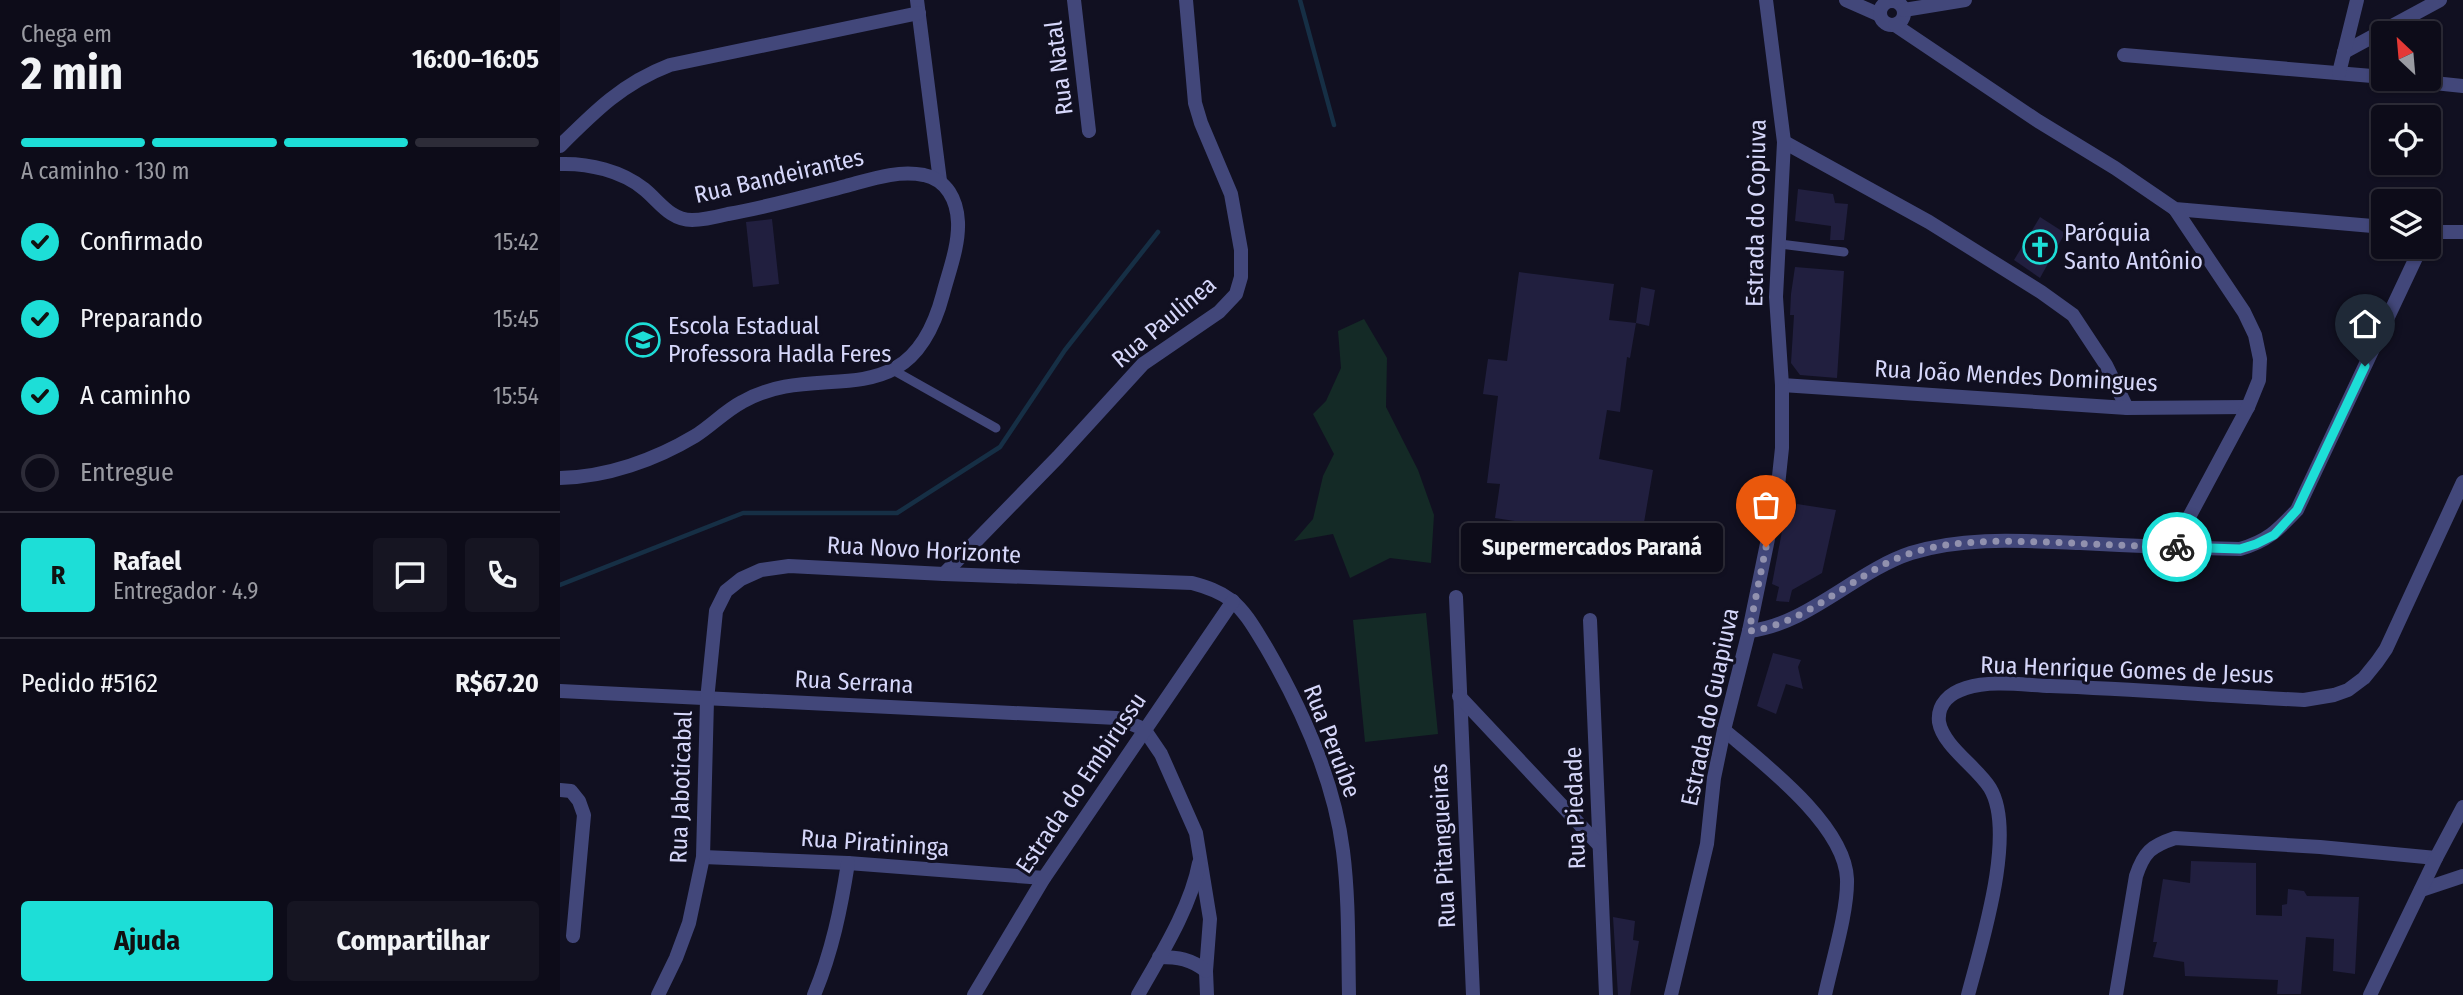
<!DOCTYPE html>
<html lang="pt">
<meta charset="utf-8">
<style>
body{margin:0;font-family:"Fira Sans Condensed",sans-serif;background:#161522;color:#f1f3f6;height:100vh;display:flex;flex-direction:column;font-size:26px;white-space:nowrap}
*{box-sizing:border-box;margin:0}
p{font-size:23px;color:#9a9ba2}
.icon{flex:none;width:38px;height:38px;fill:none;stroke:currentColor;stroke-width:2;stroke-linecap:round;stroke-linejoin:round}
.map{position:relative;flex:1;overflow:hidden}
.side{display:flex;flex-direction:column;background:#0d0c19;width:560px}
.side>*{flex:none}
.needle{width:46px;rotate:334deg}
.buttons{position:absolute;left:1811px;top:21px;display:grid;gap:14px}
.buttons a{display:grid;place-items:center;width:70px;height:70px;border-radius:7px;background:#0d0c19;box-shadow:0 2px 5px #0004,0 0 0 2px #2d2c38;font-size:35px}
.pin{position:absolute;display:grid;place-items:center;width:60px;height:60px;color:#fff;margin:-72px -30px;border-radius:50% 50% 50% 0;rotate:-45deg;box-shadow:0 0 7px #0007}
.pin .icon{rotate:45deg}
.courier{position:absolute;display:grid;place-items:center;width:70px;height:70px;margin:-35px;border:5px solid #1dded7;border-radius:50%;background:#fff;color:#222;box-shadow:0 2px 9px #0007}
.bubble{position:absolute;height:49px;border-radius:7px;background:#0d0c19;box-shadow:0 2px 5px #0004,0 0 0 2px #2d2c38;font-size:23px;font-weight:700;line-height:49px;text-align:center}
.head em{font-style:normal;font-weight:700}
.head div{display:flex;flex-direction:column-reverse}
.head{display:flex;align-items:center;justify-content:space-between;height:119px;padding:0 21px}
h1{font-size:46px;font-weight:700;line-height:52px}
.bar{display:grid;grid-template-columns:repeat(4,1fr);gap:10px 7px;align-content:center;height:84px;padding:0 21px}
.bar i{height:9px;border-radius:5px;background:#2d2c38}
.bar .on{background:#1dded7}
.bar p{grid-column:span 4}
.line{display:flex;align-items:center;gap:18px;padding:0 21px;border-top:2px solid #2d2c38}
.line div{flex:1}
.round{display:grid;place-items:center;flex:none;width:74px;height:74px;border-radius:7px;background:#161522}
ol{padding:0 21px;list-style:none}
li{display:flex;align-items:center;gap:21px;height:77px}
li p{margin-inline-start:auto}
li .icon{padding:7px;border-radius:50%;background:#1dded7;color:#111;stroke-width:4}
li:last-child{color:#9a9ba2}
li i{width:38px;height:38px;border:4px solid #2d2c38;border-radius:50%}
.primary-button{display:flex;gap:14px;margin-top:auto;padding:14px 21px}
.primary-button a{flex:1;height:80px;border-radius:7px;background:#1dded7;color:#111;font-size:28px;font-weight:700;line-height:80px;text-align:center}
.primary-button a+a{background:#161522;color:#f1f3f6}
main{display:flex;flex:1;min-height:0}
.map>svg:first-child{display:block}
.green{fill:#142a26}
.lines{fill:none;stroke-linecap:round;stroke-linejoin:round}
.stream{stroke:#162f45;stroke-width:4.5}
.building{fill:#211f3f}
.service{stroke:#42477a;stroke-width:9}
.minor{stroke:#42477a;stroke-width:14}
.tertiary{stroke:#42477a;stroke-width:14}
.done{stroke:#9191ae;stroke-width:7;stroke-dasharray:0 12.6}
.route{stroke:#1dded7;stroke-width:9}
.labels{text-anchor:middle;stroke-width:6;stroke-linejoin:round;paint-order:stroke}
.street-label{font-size:24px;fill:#d6d7fa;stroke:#111021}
.poi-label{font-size:24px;fill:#d6d7fa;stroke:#111021;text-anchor:start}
</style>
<main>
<section class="side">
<div class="head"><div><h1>2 min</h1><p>Chega em</p></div><em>16:00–16:05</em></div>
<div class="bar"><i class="on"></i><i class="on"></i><i class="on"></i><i></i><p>A caminho · 130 m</p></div>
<ol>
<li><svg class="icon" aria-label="check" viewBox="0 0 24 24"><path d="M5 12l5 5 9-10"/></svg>Confirmado<p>15:42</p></li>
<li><svg class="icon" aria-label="check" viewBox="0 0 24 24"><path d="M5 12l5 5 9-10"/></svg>Preparando<p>15:45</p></li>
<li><svg class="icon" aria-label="check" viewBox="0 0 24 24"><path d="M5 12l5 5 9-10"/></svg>A caminho<p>15:54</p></li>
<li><i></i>Entregue</li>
</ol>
<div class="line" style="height:126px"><b class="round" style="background:#1dded7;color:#111">R</b><div><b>Rafael</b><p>Entregador · 4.9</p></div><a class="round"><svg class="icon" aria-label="chat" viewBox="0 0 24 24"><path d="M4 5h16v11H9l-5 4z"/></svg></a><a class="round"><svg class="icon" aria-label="phone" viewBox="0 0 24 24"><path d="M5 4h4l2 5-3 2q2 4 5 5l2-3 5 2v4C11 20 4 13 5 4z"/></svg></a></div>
<div class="line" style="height:91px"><div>Pedido #5162</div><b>R$67.20</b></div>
<div class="primary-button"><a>Ajuda</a><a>Compartilhar</a></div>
</section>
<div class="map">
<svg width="1903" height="995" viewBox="0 0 1903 995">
<rect width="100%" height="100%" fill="#111021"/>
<g class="green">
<polygon points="804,319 827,358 826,407 858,470 874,515 871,563 830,558 790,578 773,534 734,541 753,519 763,476 774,454 753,414 766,401 781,368 778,331"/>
<polygon points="866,613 878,734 805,742 793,620"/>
</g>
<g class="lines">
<g class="stream">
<polyline points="740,0 774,125"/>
<polyline points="0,585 183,513 337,513 440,447 505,350 598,232"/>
</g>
</g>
<g class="building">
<polygon points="1238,189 1273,194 1275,203 1288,204 1284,240 1270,240 1271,226 1235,221"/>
<polygon points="1480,217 1505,233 1480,278 1454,260"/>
<polygon points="212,219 219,284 193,287 186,222"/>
<polygon points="1235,267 1284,271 1277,378 1240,375 1231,363 1234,315 1230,315 1231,294"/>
<polygon points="959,272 1054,284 1049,320 1076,323 1070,358 1067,357 1060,412 1047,410 1039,459 1093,470 1081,540 935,518 940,484 927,483 938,396 923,394 928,359 947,361"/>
<polygon points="1081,287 1095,290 1089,326 1076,323"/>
<polygon points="1237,504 1276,510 1262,573 1232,590 1229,602 1216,601 1219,587 1212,584 1226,510 1236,512"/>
<polygon points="1213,653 1241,660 1238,667 1243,689 1226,684 1216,714 1197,706"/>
<polygon points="1631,861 1696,863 1696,915 1722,916 1722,905 1727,904 1728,889 1744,891 1747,896 1799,897 1795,974 1773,971 1774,939 1746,937 1741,994 1717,994 1718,980 1625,976 1624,962 1593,957 1597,942 1593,942 1603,879 1630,883"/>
<polygon points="1053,917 1075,921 1073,940 1079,941 1070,995 1058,995"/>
</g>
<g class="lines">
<g class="service">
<polyline points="1220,244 1284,252"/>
<polyline points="333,370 436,428"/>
</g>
<g class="minor">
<polyline points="357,0 380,181"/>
<polyline points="514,0 529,131"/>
<polyline points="1286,0 1320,15"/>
<circle cx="1332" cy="13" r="12"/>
<polyline points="1344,10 1405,0"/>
<polyline points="1335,25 1478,121 1555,168 1615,209 1824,227"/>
<polyline points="1784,52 1880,0"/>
<polyline points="1564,55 1824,77"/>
<polyline points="1779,73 1797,0"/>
<polyline points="1836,79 1903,86"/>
<polyline points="1224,142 1369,222 1481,292 1513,315 1546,365 1567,408"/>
<path d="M0,146C35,111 63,83 110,65L359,13"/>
<path d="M0,164C29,163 62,171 84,189C99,201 110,220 132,220C144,220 156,217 168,214C208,207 247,196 286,186C312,179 337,170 364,175C387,180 397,200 398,222C399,246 389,271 383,294C349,423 260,357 182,402C165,411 151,426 135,436C95,460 47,477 0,478"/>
<polyline points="1869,232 1903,232"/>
<polyline points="1222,385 1567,408 1688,407"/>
<polyline points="1613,547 1688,407 1699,380 1700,359 1695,335 1684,312 1615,209"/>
<polyline points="384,574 498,457 583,364 659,312 676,294 681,277 681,250 671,194 641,123 635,103 626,0"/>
<polyline points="896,597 913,995"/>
<polyline points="1030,620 1046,995"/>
<path d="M1189,631C1247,625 1296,571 1351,553C1406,536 1464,541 1520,543C1574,546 1627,548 1680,549C1708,541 1718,530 1737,510L1861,247"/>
<polyline points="0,691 557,718 584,729 601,754 636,833 650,919 646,971 647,995"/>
<polyline points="899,696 1039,845"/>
<path d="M1164,730C1203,763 1285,825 1287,879C1288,911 1272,962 1265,995"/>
<polyline points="0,790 11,791 19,801 24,815 13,936"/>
<polyline points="143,857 288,863 484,878"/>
<polyline points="1861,890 1903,876"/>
<path d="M599,957C618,957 631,959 646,971"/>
<path d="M98,995L116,958L129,923L143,857L147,700L156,611L166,591L181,579L201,570L229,566L384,574L632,583C647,587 659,591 671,600C686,612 696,631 706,647C742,709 774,779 783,851C789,898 788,947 789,995"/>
<path d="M254,995C272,952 281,908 288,863"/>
<polyline points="414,995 484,878 673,601"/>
<path d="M578,995C600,956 631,907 639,863"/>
<path d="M1408,995C1421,945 1457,833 1430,788C1417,767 1383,746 1379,722C1377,704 1390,693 1406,688C1431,680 1464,685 1490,686C1575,689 1659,696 1744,700L1774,695L1788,690L1804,678L1817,662L1826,649L1903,482"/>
<path d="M1556,995L1576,876C1584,852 1591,846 1615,838L1760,847L1876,858"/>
<polyline points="1810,995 1876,858 1903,807"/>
</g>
<polyline class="tertiary" points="1111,995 1147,844 1154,778 1164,730 1189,631 1217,495 1222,448 1222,385 1216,297 1224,142 1206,0"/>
</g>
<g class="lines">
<path class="done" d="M1206,547L1189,631C1247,625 1296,571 1351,553C1396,539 1442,541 1489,542C1532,544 1574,546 1617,547"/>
<polyline class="route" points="1617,547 1680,549 1696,544 1714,535 1737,510 1805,366"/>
</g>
<defs>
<symbol id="church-ring" viewBox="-11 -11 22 22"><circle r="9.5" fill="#111021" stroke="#1dded7" stroke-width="1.5"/><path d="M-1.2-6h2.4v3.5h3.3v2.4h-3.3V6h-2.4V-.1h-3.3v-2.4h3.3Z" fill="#1dded7"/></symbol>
<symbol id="school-ring" viewBox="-11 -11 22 22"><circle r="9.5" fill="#111021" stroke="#1dded7" stroke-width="1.5"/><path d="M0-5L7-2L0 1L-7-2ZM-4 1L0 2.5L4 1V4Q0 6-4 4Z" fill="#1dded7"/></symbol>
</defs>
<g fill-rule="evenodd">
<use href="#church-ring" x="1461" y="228" width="38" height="38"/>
<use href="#school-ring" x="64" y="321" width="38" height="38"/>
</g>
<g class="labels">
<g class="street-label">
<text transform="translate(499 68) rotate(-97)" y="8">Rua Natal</text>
<text transform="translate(219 176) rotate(-13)" y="8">Rua Bandeirantes</text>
<text transform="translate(1196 213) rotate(-89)" y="8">Estrada do Copiuva</text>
<text transform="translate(604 322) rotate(-40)" y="8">Rua Paulinea</text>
<text transform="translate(1456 376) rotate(3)" y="8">Rua João Mendes Domingues</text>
<text transform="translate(364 550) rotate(3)" y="8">Rua Novo Horizonte</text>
<text transform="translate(1567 670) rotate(2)" y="8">Rua Henrique Gomes de Jesus</text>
<text transform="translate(294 682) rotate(3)" y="8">Rua Serrana</text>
<text transform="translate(1150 707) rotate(-78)" y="8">Estrada do Guapiuva</text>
<text transform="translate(772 741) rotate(69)" y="8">Rua Peruíbe</text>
<text transform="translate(521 783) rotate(-56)" y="8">Estrada do Embirussu</text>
<text transform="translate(121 787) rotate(-88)" y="8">Rua Jaboticabal</text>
<text transform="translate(1015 808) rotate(-92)" y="8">Rua Piedade</text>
<text transform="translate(315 843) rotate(4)" y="8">Rua Piratininga</text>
<text transform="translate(883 846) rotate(-93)" y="8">Rua Pitangueiras</text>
</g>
<g class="poi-label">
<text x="1504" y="241">Paróquia<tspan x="1504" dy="28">Santo Antônio</tspan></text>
<text x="108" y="334">Escola Estadual<tspan x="108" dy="28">Professora Hadla Feres</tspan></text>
</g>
</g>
</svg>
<div class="buttons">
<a><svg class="needle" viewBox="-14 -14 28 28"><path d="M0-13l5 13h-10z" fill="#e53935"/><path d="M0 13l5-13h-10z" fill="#9a9ba2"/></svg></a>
<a><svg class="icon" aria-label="locate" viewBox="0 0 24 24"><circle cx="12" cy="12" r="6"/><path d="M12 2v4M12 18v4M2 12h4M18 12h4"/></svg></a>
<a><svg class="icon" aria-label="layers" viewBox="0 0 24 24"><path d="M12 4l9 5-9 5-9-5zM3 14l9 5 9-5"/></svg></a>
</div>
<div class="pin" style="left:1206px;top:547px;background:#ea580c"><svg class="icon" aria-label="bag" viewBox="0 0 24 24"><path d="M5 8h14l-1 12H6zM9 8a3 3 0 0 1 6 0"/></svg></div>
<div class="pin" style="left:1805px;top:366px;background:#1f2937"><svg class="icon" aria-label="home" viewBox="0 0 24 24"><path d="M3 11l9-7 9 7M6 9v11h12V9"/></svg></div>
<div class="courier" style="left:1617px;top:547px"><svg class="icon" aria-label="bike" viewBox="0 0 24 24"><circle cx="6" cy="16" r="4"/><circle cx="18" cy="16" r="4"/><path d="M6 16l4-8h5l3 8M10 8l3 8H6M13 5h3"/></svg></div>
<div class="bubble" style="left:901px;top:523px;width:262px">Supermercados Paraná</div>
</div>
</main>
